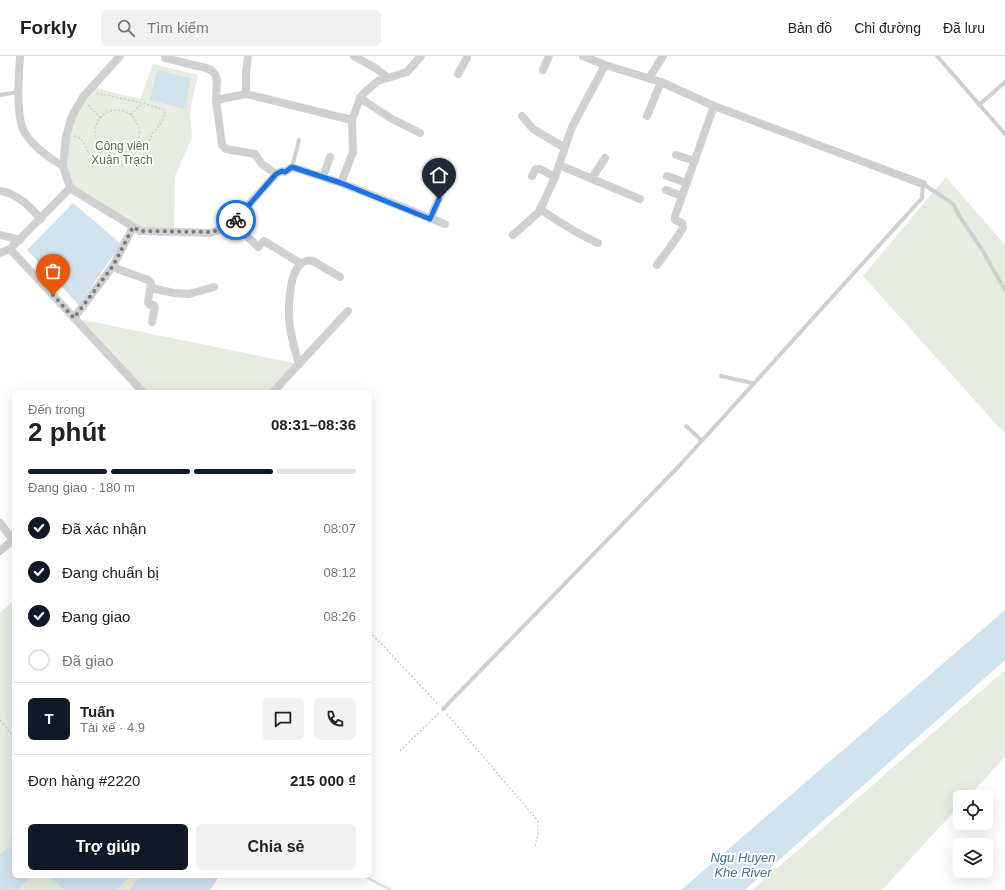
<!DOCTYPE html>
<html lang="vi">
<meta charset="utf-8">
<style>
body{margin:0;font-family:Helvetica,sans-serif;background:#f2f2f2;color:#222;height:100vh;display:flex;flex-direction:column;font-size:15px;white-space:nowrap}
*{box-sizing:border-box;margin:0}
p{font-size:13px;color:#767676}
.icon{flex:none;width:22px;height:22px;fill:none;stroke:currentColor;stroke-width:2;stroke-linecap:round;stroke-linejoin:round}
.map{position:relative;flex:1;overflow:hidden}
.drawer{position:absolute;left:12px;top:334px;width:360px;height:488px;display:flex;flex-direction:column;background:#fff;border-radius:6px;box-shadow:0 4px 16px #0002}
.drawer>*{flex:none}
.controls{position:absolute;left:953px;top:734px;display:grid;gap:8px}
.controls a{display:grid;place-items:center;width:40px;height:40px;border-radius:6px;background:#fff;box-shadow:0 4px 16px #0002;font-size:20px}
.pin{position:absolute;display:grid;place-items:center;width:34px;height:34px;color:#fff;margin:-41px -17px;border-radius:50% 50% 50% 0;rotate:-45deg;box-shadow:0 0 4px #0007}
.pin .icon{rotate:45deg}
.courier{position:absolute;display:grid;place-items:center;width:40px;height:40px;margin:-20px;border:3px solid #1a73e8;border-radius:50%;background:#fff;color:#222;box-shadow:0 1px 5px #0007}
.summary em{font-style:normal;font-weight:800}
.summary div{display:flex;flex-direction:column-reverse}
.summary{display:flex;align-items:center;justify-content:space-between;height:68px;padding:0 16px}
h1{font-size:26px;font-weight:800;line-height:30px}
.bar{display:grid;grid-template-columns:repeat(4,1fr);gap:6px 4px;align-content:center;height:48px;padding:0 16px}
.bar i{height:5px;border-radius:3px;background:#e0e0e0}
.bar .active{background:#111827}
.bar p{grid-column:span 4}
.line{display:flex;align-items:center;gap:10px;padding:0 16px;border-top:1px solid #e0e0e0}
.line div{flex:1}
.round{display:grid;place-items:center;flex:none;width:42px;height:42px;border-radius:6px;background:#f2f2f2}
ol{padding:0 16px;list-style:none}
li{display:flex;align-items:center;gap:12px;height:44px}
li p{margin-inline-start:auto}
li .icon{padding:4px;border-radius:50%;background:#111827;color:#fff;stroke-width:4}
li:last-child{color:#767676}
li i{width:22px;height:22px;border:2px solid #e0e0e0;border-radius:50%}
.cta{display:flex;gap:8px;margin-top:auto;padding:8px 16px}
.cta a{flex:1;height:46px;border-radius:6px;background:#111827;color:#fff;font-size:16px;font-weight:800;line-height:46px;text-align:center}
.cta a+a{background:#f2f2f2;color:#222}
header{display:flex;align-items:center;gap:24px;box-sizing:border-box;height:56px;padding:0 20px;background:#fff;border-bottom:1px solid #e0e0e0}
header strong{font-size:19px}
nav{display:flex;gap:22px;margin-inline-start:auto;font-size:14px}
.search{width:280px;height:36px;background:#f2f2f2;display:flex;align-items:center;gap:10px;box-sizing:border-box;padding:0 14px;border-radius:6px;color:#767676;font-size:15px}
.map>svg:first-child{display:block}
.green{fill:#e6ecdf}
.water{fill:#cfe2ee}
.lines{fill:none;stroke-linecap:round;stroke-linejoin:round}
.stream{stroke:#cfe2ee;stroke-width:2.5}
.path{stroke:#cdcdcd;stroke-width:1.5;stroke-dasharray:2 2;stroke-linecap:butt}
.service{stroke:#d0d0d0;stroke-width:4}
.minor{stroke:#d0d0d0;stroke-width:8}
.done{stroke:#7a7a7a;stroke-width:4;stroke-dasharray:0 7.2}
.route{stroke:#1a73e8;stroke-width:5}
.labels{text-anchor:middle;stroke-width:4;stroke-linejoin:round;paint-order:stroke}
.park-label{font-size:12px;fill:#56703f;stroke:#fff}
.water-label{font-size:13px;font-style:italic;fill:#3f7597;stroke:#fff}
</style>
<header>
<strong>Forkly</strong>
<div class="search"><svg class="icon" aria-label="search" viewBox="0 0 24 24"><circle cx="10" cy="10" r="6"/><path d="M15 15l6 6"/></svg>Tìm kiếm</div>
<nav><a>Bản đồ</a><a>Chỉ đường</a><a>Đã lưu</a></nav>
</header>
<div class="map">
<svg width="1005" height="834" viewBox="0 0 1005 834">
<rect width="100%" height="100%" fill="#fff"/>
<g class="green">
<polygon points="153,8 198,19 190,54 192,82 175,120 174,176 140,175 70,132 63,110 72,60 92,31 140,43"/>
<polygon points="946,121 1005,189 1005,378 863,220"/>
<polygon points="74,262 299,308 273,336 143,336"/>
<polygon points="14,544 14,820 141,820 129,834 0,834 0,557"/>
<polygon points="1005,614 1005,701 968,741 960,741 960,749 882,834 752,834"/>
</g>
<g class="water">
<polygon points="157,14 190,22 186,53 150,44"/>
<polygon points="73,147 121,188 79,249 27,194"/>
<polygon points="1005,554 1005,604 745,834 681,834"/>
<polygon points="14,768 14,820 32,820 17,834 0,833 0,800 3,795 10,791 10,783"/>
<polygon points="49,820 130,820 116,834 64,834"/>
<polygon points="141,820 219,820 210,834 129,834"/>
</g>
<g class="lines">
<polyline class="stream" points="364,820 391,834"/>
<g class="path">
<polyline points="88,49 101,62"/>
<circle cx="117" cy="76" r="22"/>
<polyline points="131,59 142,47"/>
<path d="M74,80C85,81 86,96 93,102C107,114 133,111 144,98C150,90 148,84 152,78C153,75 157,74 158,71C162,66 164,61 165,54L146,48L97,37"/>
<polyline points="134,89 143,97"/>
<polyline points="94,103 103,93"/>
<polyline points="370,576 439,649"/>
<polyline points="447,658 538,765 538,778 535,791"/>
<polyline points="0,664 14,681"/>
<polyline points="400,695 439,657"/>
</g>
<g class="service">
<polyline points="937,0 1005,78"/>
<polyline points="0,39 18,36"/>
<polyline points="979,49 1005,26"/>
<polyline points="292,111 299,84"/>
<polyline points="923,128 953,148 960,161 981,192 1005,234"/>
<polyline points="721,320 752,327"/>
<polyline points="686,370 701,384"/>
<polyline points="443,653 679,410 922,142 923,128"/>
</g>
<g class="minor">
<path d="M20,0C19,19 15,61 25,77C34,91 49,102 63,110"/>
<polyline points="165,0 165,2 206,12 211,14 215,18 217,24 216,44 222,89 226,93 255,98 262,108 276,118"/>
<polyline points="354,0 377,13 388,22"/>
<polyline points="583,0 605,9 661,26 714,50 923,128"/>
<polyline points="543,14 549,0"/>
<polyline points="458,18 467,2 467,0"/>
<polyline points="649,22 663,0"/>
<polyline points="246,38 246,18 248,0"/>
<polyline points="360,42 392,63 420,77"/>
<polyline points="216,44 246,38 352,64"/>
<polyline points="522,60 533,73 565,92"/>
<polyline points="647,60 661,26"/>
<polyline points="676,99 695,105"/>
<polyline points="559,109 640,143"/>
<polyline points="532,120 536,113 540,113 555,121"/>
<polyline points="667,120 687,127"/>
<polyline points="323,121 330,101"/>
<polyline points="592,122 605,102"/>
<polyline points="341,127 353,96 352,64 360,42 364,37 378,25 407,16 421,0"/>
<polyline points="70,132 140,175 211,177 226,171 237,162 276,118 282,115 285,116 292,111 341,127 445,168"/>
<polyline points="666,134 682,140"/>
<path d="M0,135C17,137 30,151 41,163"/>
<path d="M540,153C559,166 577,178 598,187"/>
<polyline points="430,163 443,133"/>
<polyline points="233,166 258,191 264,185 300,207"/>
<polyline points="0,179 20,184"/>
<polyline points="513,179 539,156 555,121 572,71 605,9"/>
<polyline points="10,193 143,336"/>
<polyline points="0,197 10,193 70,132 63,110 66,80 72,60 83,41 120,0"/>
<path d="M657,209C666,197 675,185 683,172L682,167L675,164V160L714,50"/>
<polyline points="113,210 118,213 148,224 151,227 148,246 150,249 153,249 155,251 152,266"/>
<polyline points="151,232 174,237 189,238 214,231"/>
<polyline points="74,262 113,210 133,171"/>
<path d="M299,308C295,296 292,284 290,272C288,256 287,199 313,205L340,221"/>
<polyline points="273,336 348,255"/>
<polyline points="0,467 14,485"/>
<polyline points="0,495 13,484"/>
</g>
</g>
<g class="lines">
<polyline class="done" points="53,239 74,262 113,210 133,171 140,175 211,176 219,174 236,164"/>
<polyline class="route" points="236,164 276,118 282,115 285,116 292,111 341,127 430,163 439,143"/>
</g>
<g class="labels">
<g class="park-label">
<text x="122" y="94">Công viên<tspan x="122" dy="14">Xuân Trạch</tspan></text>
</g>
<g class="water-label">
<text x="743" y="806">Ngu Huyen<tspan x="743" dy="15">Khe River</tspan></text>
</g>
</g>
</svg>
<div class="controls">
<a><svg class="icon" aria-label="locate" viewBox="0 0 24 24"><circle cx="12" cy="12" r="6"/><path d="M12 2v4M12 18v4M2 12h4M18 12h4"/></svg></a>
<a><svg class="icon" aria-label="layers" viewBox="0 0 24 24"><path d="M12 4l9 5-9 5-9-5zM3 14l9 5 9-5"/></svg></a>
</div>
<div class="pin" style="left:53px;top:239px;background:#ea580c"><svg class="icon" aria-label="bag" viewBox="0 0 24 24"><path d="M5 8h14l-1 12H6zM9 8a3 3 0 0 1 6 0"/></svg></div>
<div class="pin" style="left:439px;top:143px;background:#1f2937"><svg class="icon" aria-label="home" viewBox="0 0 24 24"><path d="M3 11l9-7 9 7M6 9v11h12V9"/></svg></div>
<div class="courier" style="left:236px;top:164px"><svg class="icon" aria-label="bike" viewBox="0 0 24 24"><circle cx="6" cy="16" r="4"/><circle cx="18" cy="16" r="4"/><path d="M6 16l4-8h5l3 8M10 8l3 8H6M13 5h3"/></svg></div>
<section class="drawer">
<div class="summary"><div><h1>2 phút</h1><p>Đến trong</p></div><em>08:31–08:36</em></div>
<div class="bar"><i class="active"></i><i class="active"></i><i class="active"></i><i></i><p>Đang giao · 180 m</p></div>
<ol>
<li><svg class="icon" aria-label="check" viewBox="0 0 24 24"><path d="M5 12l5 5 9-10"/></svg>Đã xác nhận<p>08:07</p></li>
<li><svg class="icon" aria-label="check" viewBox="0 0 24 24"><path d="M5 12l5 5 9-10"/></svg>Đang chuẩn bị<p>08:12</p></li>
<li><svg class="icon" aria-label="check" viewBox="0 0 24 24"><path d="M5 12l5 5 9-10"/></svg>Đang giao<p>08:26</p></li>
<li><i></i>Đã giao</li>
</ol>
<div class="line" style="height:72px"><b class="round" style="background:#111827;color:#fff">T</b><div><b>Tuấn</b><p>Tài xế · 4.9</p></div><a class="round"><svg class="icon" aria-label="chat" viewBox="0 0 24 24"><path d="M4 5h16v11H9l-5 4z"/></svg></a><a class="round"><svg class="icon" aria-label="phone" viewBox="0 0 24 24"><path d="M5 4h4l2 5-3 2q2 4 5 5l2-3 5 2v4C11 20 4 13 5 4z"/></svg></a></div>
<div class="line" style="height:52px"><div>Đơn hàng #2220</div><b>215 000 ₫</b></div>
<div class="cta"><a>Trợ giúp</a><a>Chia sẻ</a></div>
</section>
</div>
